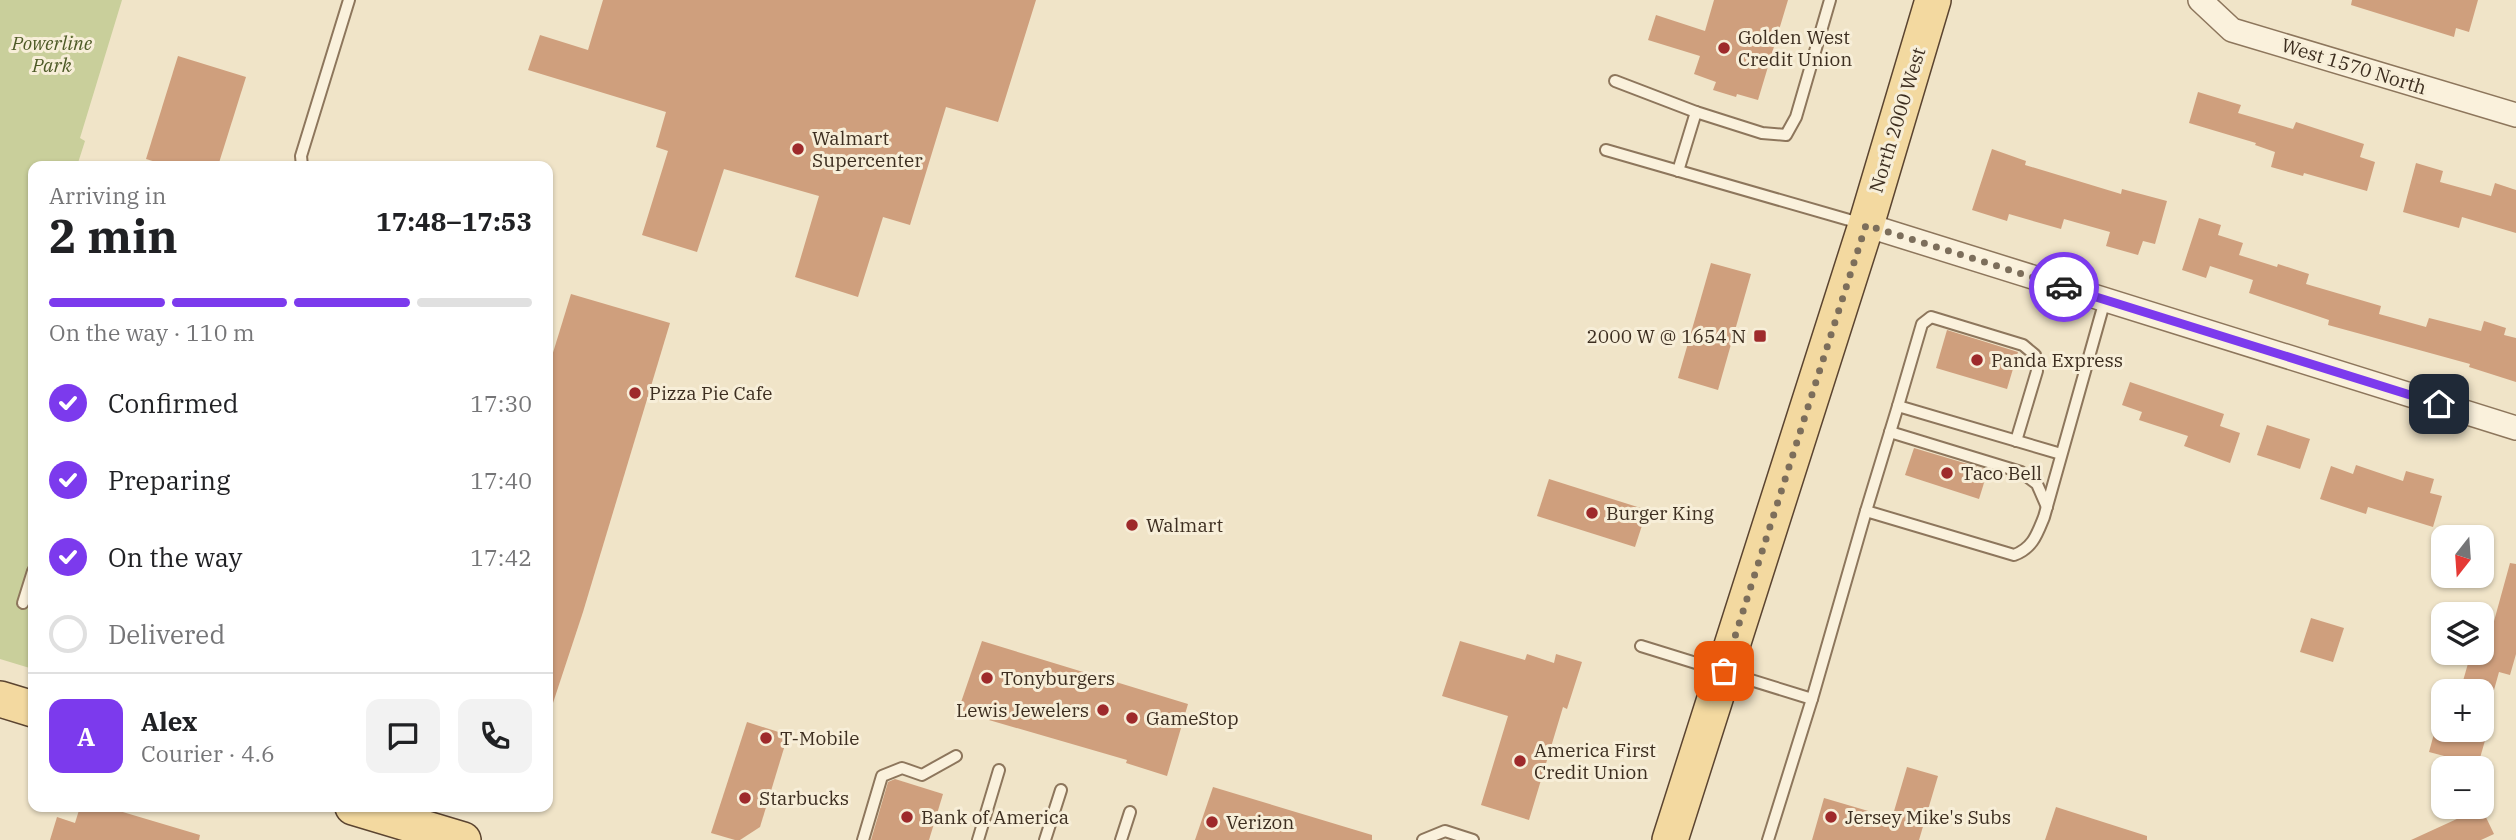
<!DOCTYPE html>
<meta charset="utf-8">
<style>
body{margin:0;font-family:"IBM Plex Serif",serif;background:#f2f2f2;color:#202124;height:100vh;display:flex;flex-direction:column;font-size:26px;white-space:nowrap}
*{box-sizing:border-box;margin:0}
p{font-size:23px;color:#757577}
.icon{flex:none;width:38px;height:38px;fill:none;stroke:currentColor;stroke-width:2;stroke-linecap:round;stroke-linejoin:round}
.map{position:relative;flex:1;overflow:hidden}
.details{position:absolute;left:28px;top:161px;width:525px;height:651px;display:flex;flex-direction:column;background:#fff;border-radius:14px;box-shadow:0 2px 5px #0004}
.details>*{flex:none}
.needle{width:46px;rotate:197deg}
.fabs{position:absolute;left:2431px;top:525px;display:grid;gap:14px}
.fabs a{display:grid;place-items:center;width:63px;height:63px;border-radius:14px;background:#fff;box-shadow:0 2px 5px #0004;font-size:35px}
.pin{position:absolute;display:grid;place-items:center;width:60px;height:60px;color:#fff;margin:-30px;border-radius:14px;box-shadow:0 4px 10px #0006}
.courier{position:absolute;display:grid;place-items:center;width:70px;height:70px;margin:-35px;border:5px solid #7c3aed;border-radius:50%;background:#fff;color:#222;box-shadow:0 2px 9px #0007}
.summary em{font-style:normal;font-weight:800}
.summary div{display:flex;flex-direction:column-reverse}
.summary{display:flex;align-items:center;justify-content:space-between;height:119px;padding:0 21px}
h1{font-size:46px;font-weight:800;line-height:52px}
.bar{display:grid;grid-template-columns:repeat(4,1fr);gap:10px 7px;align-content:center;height:84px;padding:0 21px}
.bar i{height:9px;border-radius:5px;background:#e0e0e0}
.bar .selected{background:#7c3aed}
.bar p{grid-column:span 4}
.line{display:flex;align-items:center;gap:18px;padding:0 21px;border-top:2px solid #e0e0e0}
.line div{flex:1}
.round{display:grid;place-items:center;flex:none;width:74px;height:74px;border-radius:14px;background:#f2f2f2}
ol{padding:0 21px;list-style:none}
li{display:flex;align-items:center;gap:21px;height:77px}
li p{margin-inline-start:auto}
li .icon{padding:7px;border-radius:50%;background:#7c3aed;color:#fff;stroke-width:4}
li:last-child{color:#757577}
li i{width:38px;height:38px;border:4px solid #e0e0e0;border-radius:50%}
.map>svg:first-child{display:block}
.green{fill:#c9cf9b}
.building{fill:#cf9f7d}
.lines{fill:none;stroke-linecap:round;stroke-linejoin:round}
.lane-casing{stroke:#8d765c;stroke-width:14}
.street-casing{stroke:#8d765c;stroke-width:26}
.primary-casing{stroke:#5b4430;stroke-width:38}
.lane{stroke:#faf1dc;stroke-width:10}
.street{stroke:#faf1dc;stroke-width:23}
.primary{stroke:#f3d9a0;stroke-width:35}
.done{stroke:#7c6e5b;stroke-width:7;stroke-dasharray:0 12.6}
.route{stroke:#7c3aed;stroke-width:9}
.poi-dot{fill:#9e2a2b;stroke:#f7eed8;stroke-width:2.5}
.labels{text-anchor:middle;stroke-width:6;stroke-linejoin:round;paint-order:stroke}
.poi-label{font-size:19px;fill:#3d2e20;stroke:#f7eed8;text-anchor:start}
.park-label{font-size:19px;font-style:italic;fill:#4d5a26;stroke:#f7eed8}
.street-label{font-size:19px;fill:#3d2e20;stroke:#f7eed8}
</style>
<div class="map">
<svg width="2516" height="840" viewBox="0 0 2516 840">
<rect width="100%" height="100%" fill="#f0e4c8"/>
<polygon class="green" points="0,0 122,0 80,138 85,141 77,166 33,166 33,669 0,659"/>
<g class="building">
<polygon points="603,0 1036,0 998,122 946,107 910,225 883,217 858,297 795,277 819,196 724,169 697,252 642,235 668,151 656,147 666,112 528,70 540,35 588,50"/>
<polygon points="1714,0 1788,0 1758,100 1737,94 1736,97 1713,90 1716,82 1694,74 1700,56 1648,40 1656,15 1705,31"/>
<polygon points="2352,0 2478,0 2469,32 2456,28 2454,37 2351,5"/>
<polygon points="178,56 246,77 218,166 169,166 146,159"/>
<polygon points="2198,92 2241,105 2238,113 2293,129 2296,122 2364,144 2360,157 2375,162 2367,191 2304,173 2303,176 2271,167 2275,152 2255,145 2256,143 2189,123"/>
<polygon points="1992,149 2026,161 2025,165 2121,194 2122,189 2167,201 2155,244 2143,241 2138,255 2106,246 2110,232 2064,219 2061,229 2009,214 2007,221 1972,210"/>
<polygon points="2416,163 2443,171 2440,182 2491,196 2495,183 2516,190 2516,233 2462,217 2459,228 2403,212"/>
<polygon points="2199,218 2221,225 2218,235 2243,243 2239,255 2277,267 2278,264 2309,274 2306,284 2381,306 2379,314 2426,327 2429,318 2481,331 2484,321 2506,328 2504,335 2516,338 2516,382 2469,367 2470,364 2328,325 2329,320 2249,293 2253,280 2210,266 2206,278 2182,270"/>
<polygon points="1711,263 1751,274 1718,390 1678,378"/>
<polygon points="571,294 670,323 583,612 551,709 548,708 548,369"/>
<polygon points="1947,330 2018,352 2007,389 1936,368"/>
<polygon points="2130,382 2224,414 2220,426 2240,433 2230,463 2184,446 2188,436 2139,420 2142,412 2122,405"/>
<polygon points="2267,425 2310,439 2300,469 2257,455"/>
<polygon points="1914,448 1988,470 1979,499 1905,475"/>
<polygon points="2356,465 2403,481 2406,471 2434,479 2430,493 2442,496 2433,527 2368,507 2366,514 2320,499 2331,466 2353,474"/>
<polygon points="1549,479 1647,510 1635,547 1537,516"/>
<polygon points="2510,563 2516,564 2516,654 2510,675 2499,672 2494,690 2463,681 2471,653 2482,653 2482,641 2488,643"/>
<polygon points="2311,618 2344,628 2333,662 2300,652"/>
<polygon points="982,641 1188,704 1167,776 1126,763 1127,760 958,711"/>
<polygon points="1460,641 1525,660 1527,654 1554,663 1556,654 1582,662 1567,709 1563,707 1529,820 1481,805 1508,716 1442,696"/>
<polygon points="747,722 788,735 760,827 740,840 735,840 711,833"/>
<polygon points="2435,730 2488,730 2478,765 2429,752"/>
<polygon points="1907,767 1938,776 1919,840 1812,840 1824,798 1892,818"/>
<polygon points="895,779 943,794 929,840 871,840 888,782"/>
<polygon points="1213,787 1372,835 1372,840 1195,840"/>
<polygon points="80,807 106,807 200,835 199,840 50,840 57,817 75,823"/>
<polygon points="2056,807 2147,836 2147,840 2045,840"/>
<polygon points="2454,807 2481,807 2494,834 2481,840 2411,840 2459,818"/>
</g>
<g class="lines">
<defs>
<g id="lane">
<polyline points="1615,81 1696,112"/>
<polyline points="1606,150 1863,224"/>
<polyline points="302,166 301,156 349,0"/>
<polyline points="1678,171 1696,112 1762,133 1786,135 1796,117 1830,0"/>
<polyline points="1898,406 1922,324 1931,317 2023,345 2035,355 2037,371 2016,441"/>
<polyline points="1890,432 2021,472 2037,484 2047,507"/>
<polyline points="1866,511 1898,406 2061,454"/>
<polyline points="23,603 33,571"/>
<polyline points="1641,646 1812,699"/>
<polyline points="863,840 882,776 902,768 922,775 956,756"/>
<polyline points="978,840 999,770"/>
<polyline points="1045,840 1061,790"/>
<polyline points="1121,840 1130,812"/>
<polyline points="1423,840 1445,831 1473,840"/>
<path d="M1768,840L1812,699L1866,511L2014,555C2033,548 2037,534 2044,517L2105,300"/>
</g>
<g id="street">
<polyline points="2200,0 2232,30 2516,115"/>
<polyline points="1866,225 2516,428"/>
</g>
<g id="primary">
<polyline points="0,699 33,709"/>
<polyline points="353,807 463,840"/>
<polyline points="1670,840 1866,225 1933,0"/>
</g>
</defs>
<use href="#lane" class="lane-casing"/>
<use href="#street" class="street-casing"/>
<use href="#primary" class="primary-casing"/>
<use href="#lane" class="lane"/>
<use href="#street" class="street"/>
<use href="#primary" class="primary"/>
</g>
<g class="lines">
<polyline class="done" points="1724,671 1866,225 2064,287"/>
<polyline class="route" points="2064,287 2439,404"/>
</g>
<g class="poi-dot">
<circle cx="1724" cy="48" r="7"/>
<circle cx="798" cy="149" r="7"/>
<rect x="1753" y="329" width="14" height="14" rx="3.5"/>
<circle cx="1977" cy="360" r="7"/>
<circle cx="635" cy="393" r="7"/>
<circle cx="1947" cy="473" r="7"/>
<circle cx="1592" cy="513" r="7"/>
<circle cx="1132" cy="525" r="7"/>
<circle cx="987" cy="678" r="7"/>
<circle cx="1103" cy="710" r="7"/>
<circle cx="1132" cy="718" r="7"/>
<circle cx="766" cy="738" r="7"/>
<circle cx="1520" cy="761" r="7"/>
<circle cx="745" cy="798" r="7"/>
<circle cx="907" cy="817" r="7"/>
<circle cx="1831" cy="817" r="7"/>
<circle cx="1212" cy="822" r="7"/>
</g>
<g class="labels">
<g class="poi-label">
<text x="1738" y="44">Golden West<tspan x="1738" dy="22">Credit Union</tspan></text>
<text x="812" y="145">Walmart<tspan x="812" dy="22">Supercenter</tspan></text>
<text x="1746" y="343" text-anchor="end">2000 W @ 1654 N</text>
<text x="1991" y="367">Panda Express</text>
<text x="649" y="400">Pizza Pie Cafe</text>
<text x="1961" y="480">Taco Bell</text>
<text x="1606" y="520">Burger King</text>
<text x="1146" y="532">Walmart</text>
<text x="1001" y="685">Tonyburgers</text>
<text x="1089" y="717" text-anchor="end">Lewis Jewelers</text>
<text x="1146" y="725">GameStop</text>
<text x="780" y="745">T-Mobile</text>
<text x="1534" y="757">America First<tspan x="1534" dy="22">Credit Union</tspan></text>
<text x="759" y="805">Starbucks</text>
<text x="921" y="824">Bank of America</text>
<text x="1845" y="824">Jersey Mike's Subs</text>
<text x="1226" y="829">Verizon</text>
</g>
<g class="park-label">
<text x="52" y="50">Powerline<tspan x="52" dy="22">Park</tspan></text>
</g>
<g class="street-label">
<text transform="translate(2354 66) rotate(17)" y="7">West 1570 North</text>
<text transform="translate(1897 120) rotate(-73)" y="7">North 2000 West</text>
</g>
</g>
</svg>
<div class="fabs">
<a><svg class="needle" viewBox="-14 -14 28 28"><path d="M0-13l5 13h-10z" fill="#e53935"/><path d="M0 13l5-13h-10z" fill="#757577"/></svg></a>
<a><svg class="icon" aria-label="layers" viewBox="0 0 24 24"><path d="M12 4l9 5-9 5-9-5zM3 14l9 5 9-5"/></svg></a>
<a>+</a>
<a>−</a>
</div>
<div class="pin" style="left:1724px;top:671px;background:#ea580c"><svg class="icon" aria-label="bag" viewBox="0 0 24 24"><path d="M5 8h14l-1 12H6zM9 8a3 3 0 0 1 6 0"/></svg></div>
<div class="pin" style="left:2439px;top:404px;background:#1f2937"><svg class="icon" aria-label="home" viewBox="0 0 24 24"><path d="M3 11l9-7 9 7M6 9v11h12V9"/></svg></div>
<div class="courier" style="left:2064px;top:287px"><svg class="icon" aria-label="car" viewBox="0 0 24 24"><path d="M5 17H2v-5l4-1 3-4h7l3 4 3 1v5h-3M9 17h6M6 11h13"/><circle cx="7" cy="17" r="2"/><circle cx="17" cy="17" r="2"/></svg></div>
<section class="details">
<div class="summary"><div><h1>2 min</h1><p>Arriving in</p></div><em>17:48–17:53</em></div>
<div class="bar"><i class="selected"></i><i class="selected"></i><i class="selected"></i><i></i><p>On the way · 110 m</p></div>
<ol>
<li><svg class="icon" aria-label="check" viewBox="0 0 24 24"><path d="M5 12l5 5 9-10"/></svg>Confirmed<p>17:30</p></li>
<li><svg class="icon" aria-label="check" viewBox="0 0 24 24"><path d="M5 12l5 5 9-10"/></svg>Preparing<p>17:40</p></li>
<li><svg class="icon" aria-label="check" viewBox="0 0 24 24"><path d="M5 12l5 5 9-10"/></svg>On the way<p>17:42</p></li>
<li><i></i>Delivered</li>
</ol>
<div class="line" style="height:126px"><b class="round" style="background:#7c3aed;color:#fff">A</b><div><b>Alex</b><p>Courier · 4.6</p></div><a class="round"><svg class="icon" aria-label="chat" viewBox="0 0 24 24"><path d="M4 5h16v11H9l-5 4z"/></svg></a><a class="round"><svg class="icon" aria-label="phone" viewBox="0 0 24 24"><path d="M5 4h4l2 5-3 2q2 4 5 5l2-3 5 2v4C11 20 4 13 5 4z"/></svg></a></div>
</section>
</div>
